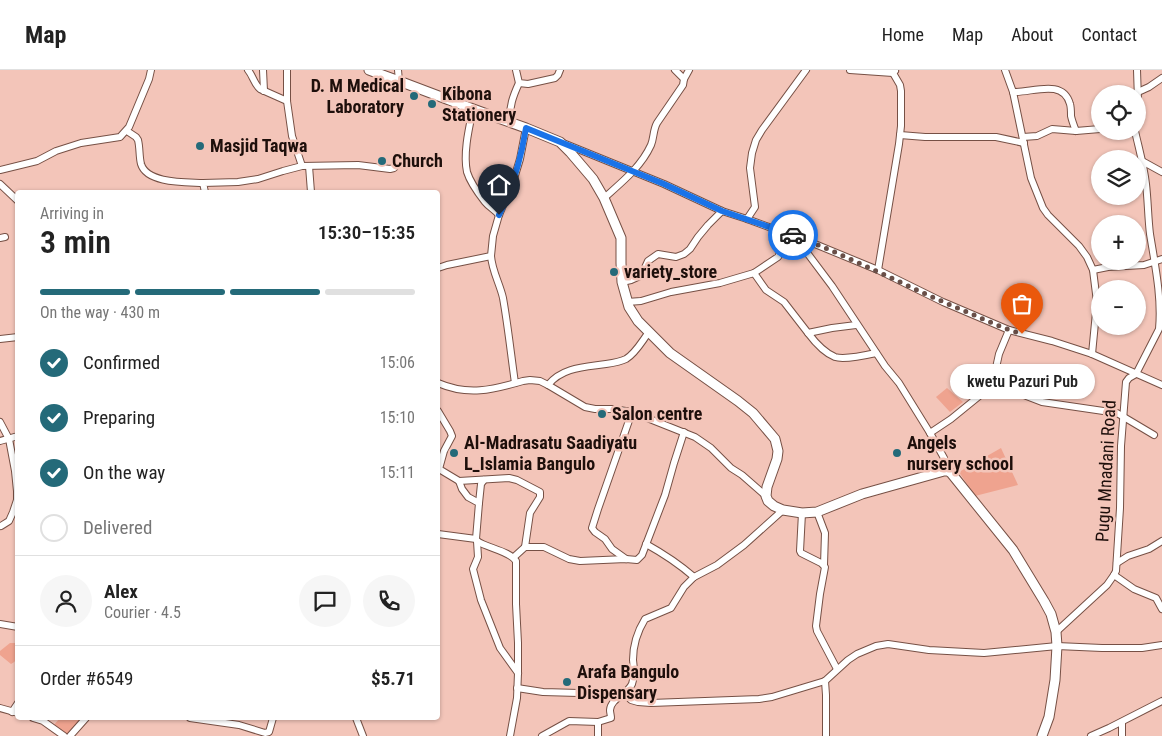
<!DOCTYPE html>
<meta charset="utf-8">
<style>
body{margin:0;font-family:"Roboto Condensed",sans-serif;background:#f6f6f6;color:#222;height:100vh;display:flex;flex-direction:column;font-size:19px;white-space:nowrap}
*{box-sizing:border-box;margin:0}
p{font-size:16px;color:#767676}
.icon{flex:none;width:28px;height:28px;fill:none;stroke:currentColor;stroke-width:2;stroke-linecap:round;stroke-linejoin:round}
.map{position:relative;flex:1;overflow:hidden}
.panel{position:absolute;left:15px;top:120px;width:425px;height:530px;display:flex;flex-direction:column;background:#fff;border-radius:5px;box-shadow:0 1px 4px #0004}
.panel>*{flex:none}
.fabs{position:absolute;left:1091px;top:15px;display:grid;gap:10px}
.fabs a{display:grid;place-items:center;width:55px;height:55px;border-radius:50%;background:#fff;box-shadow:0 1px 4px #0004;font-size:25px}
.pin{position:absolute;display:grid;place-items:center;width:42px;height:42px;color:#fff;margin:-51px -21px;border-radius:50% 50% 50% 0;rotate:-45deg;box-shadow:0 0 5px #0007}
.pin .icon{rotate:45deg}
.courier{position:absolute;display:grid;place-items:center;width:50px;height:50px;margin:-25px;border:4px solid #1a73e8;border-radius:50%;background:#fff;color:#222;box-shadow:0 1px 6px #0007}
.bubble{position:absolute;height:35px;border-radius:18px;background:#fff;box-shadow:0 1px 4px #0004;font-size:16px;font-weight:600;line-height:35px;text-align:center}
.headline em{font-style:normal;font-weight:600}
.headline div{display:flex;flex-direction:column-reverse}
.headline{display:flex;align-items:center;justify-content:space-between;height:85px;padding:0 25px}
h1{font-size:32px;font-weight:600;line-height:38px}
.bar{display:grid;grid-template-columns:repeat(4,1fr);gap:8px 5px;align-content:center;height:60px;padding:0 25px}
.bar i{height:6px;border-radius:4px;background:#e0e0e0}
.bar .selected{background:#246a79}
.bar p{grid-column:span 4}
.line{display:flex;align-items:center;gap:12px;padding:0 25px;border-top:1px solid #e0e0e0}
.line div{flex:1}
.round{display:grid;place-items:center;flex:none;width:52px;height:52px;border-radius:26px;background:#f6f6f6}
ol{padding:0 25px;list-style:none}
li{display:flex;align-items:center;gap:15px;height:55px}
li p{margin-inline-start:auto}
li .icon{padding:5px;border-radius:50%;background:#246a79;color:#fff;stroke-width:4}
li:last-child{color:#767676}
li i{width:28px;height:28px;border:2px solid #e0e0e0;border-radius:50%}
header{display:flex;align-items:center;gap:30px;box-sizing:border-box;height:70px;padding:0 25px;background:#fff;border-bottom:1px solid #e0e0e0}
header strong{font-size:24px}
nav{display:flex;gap:28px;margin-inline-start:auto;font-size:18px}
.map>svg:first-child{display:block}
.green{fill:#efa38f}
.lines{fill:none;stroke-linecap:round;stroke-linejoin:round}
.street-casing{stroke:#765045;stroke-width:8}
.secondary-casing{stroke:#765045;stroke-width:11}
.street{stroke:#fff;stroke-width:6}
.secondary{stroke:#fff;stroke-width:9}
.done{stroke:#694f48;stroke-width:5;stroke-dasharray:0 9}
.route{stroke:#1a73e8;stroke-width:6}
.poi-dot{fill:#246a79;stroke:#f3c5b9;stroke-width:2}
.labels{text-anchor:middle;stroke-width:5;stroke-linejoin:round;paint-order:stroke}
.poi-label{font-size:18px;font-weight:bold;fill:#1e0f0b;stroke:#f3c5b9;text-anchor:start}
.street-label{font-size:18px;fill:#1e0f0b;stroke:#f3c5b9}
</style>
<header>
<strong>Map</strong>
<nav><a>Home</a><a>Map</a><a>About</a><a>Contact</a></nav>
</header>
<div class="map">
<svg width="1162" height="666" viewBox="0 0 1162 666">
<rect width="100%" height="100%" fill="#f3c5b9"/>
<g class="green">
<polygon points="947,318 963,332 950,342 936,327"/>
<polygon points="1001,378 1018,415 975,426 959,402"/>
<path d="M10,573H18C18,582 20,590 11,594L0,585V581Z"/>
<polygon points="60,648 84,648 69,666 53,656"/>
</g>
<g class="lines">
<defs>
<g id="street">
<path d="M248,0C253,6 254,14 260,19L287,31"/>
<polyline points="263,0 264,21"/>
<polyline points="287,0 287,31 292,66 302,96"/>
<polyline points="398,0 399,11"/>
<polyline points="516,0 519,13 528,14 555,8 558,5 560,0"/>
<polyline points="850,0 893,3 895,1"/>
<polyline points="1005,0 1013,22 1031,108 1043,138 1048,145 1079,176 1087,187 1093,200 1097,232 1092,284"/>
<polyline points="1137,0 1138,30"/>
<polyline points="684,9 689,0"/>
<path d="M1013,22C1031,23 1063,8 1070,34C1071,37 1071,42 1071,46C1072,51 1074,56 1076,61"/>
<polyline points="1138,22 1149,17 1162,8"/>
<path d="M473,39C469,58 463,83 467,102C470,112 478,123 485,132C489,137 495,140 499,145"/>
<path d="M510,52C509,37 513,26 519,13"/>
<path d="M127,61L136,67L138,70C140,78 139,86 141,94C147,114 187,112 203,113"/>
<polyline points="900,65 925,67 996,67 1024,73"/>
<polyline points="1023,67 1037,66 1052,59 1076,61 1100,59"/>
<polyline points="563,73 664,114 722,141 747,149 810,172 878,200 943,232 1009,260 1052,271 1092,284 1162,315"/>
<polyline points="1142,91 1162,102"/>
<polyline points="309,96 311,122"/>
<polyline points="0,100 37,91 56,81 81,73 120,67 129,57 149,9 151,0"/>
<polyline points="0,114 18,131"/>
<polyline points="205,122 203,113 238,112 258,109 283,101 302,96 358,95 390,99 394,98 399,92"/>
<path d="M604,128C622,112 641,97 651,75C654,68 653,60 657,53L683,15L684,9L675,0"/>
<polyline points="747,149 755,137 750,98 752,83 756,70 762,60 806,0"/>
<polyline points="0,168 5,167"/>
<path d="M491,186C492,201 500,214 503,228C508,256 511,285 515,313"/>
<polyline points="438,198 447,195 491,186 493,166 499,145 513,112 520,89 526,58"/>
<polyline points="878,200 899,74 901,56 901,21 900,15 893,3"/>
<polyline points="1093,200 1108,197 1144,195 1162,189"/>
<polyline points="754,203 766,220 784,232 808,263 832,258 856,255"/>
<polyline points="622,212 631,210 640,206 643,202 648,191 658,184 676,187 684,184 690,179 698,167 708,155 722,141"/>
<polyline points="627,232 641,231 671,222 720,213 754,203 778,187 790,164 805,180 832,216 885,296 899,313 930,363 944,388 948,401"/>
<path d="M808,263C814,271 825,283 835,287C844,290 867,285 876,283"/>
<polyline points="0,269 18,267"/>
<polyline points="994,307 1016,322 1042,332 1117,343 1154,365"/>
<path d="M438,313C468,326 492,320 523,311L530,310L540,311L548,315L585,337L595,339H613L632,342L695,367L711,378L731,398L742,405L766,426"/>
<path d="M548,315C562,297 586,297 606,294C613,293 620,292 626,289C636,283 642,271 649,262"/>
<path d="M438,341L450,361L452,366L444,381L439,399L459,411L462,419L468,427L479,433L476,469L477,471C487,478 510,481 516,491V534L518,573V603L517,628L510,666"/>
<polyline points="0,352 9,369 15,401 17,421 17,430 13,442 9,451 1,456"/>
<polyline points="930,363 951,349 983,323 994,307 999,284 1009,260"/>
<polyline points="0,371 18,366"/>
<polyline points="459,411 509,408 517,410 540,422 540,427 530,443 525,477"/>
<polyline points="479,433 481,414 484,410"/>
<polyline points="817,442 825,463 824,495"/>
<polyline points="802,443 800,481 801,483 821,493 825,497 820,524 816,556 817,561 837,599"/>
<polyline points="438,464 476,469"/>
<polyline points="477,471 478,487 473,499 481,530 500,578 518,603"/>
<path d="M646,474C664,484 679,494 694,507"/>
<polyline points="514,487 525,477 544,477 569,489 580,491 626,489 637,490 642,485 665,425 674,393 684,362"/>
<polyline points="626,489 612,479 605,469 595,462 592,458 598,439 632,342"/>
<polyline points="1117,493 1128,486 1149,479 1162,471"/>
<polyline points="1114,505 1134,519 1156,528 1162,539"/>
<polyline points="0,554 18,557"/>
<path d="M1056,562L1107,515L1114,505L1116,501L1120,438L1121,376L1126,312L1129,308L1136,304L1159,259C1162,228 1155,195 1150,164C1148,148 1148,131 1146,114C1144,96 1139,79 1135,61"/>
<polyline points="825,611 826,625 826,666"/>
<polyline points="517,618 543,622 615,624 627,626 631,630 638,632 651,633 759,629 772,627 825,611 848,590 857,584 876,576 888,574 929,580 984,583 1057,576 1102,578 1142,578 1162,575"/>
<polyline points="0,638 18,643"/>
<polyline points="12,642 18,633"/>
<polyline points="33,648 43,651 64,666"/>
<polyline points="190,648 239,655 265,663 269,662 273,648"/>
<polyline points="356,648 363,666"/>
<polyline points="598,652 598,666"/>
<polyline points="1122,652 1122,666"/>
<polyline points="70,666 86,648"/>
<path d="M542,666L569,651L598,652L611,648C611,645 610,643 610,640C611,628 627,625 632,614C635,606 634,599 633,590C633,575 637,562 645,549L671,538L684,517L694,507L717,495L744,475L783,440"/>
<polyline points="1091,666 1109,658 1162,631"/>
</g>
<polyline id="secondary" points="369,0 399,11 473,39 526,58 560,72 570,82 593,109 604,128 621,168 621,193 622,212 629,237 638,251 670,283 738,331 753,343 775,369 778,381 777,389 767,417 766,426 768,431 774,436 783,440 802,443 817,442 862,424 944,401 948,401 951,403 1013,480 1044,531 1051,544 1056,562 1057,576 1055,610 1049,647 1042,666"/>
</defs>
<use href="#street" class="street-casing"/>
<use href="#secondary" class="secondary-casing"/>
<use href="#street" class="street"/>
<use href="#secondary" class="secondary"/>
</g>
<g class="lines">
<path class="done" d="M793,165C851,187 905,216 962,240C982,248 1001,258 1022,264"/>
<path class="route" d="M499,145C513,118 521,88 526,58L664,114L722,141L793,165"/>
</g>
<g class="poi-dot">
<circle cx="414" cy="26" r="5"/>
<circle cx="432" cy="34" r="5"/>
<circle cx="200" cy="76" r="5"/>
<circle cx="382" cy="91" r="5"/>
<circle cx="614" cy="202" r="5"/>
<circle cx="602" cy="344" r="5"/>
<circle cx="454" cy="383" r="5"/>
<circle cx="897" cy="383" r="5"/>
<circle cx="567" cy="612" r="5"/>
</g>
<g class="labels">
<g class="poi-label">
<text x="404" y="22" text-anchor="end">D. M Medical<tspan x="404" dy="21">Laboratory</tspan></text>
<text x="442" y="30">Kibona<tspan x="442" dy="21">Stationery</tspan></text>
<text x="210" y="82">Masjid Taqwa</text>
<text x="392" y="97">Church</text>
<text x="624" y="208">variety_store</text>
<text x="612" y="350">Salon centre</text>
<text x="464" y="379">Al-Madrasatu Saadiyatu<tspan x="464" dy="21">L_Islamia Bangulo</tspan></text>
<text x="907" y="379">Angels<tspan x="907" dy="21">nursery school</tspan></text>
<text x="577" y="608">Arafa Bangulo<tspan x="577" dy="21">Dispensary</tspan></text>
</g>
<g class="street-label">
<text transform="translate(1106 401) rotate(-87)" y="6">Pugu Mnadani Road</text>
</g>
</g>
</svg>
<div class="fabs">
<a><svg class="icon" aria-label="locate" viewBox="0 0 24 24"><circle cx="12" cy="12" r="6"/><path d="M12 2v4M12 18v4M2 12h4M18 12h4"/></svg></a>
<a><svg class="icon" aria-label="layers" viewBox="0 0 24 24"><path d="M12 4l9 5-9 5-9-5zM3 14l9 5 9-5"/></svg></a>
<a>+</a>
<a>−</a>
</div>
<div class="pin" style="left:1022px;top:264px;background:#ea580c"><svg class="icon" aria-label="bag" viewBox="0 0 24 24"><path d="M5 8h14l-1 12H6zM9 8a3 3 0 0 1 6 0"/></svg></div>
<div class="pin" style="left:499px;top:145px;background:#1f2937"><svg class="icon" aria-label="home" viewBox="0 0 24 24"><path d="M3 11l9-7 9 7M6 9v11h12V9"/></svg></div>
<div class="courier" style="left:793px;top:165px"><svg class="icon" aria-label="car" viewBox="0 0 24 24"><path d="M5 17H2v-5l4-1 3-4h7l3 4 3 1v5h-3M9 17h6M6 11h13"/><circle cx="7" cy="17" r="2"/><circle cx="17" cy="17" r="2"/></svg></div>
<div class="bubble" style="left:950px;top:294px;width:145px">kwetu Pazuri Pub</div>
<section class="panel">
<div class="headline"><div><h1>3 min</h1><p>Arriving in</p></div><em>15:30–15:35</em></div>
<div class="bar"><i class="selected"></i><i class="selected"></i><i class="selected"></i><i></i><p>On the way · 430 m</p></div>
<ol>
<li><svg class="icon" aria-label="check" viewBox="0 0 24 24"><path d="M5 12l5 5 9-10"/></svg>Confirmed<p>15:06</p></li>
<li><svg class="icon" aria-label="check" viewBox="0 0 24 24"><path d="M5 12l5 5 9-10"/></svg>Preparing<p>15:10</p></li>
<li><svg class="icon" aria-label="check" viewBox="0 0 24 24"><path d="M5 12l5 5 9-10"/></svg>On the way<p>15:11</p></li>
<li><i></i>Delivered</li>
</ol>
<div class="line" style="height:90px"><a class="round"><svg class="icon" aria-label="person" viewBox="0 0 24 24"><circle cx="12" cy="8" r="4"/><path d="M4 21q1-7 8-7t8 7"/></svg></a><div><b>Alex</b><p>Courier · 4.5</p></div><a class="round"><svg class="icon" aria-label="chat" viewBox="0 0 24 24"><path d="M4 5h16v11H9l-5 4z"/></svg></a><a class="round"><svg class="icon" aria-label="phone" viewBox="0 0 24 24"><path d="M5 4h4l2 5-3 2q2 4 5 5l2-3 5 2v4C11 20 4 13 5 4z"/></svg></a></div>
<div class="line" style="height:65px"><div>Order #6549</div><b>$5.71</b></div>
</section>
</div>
